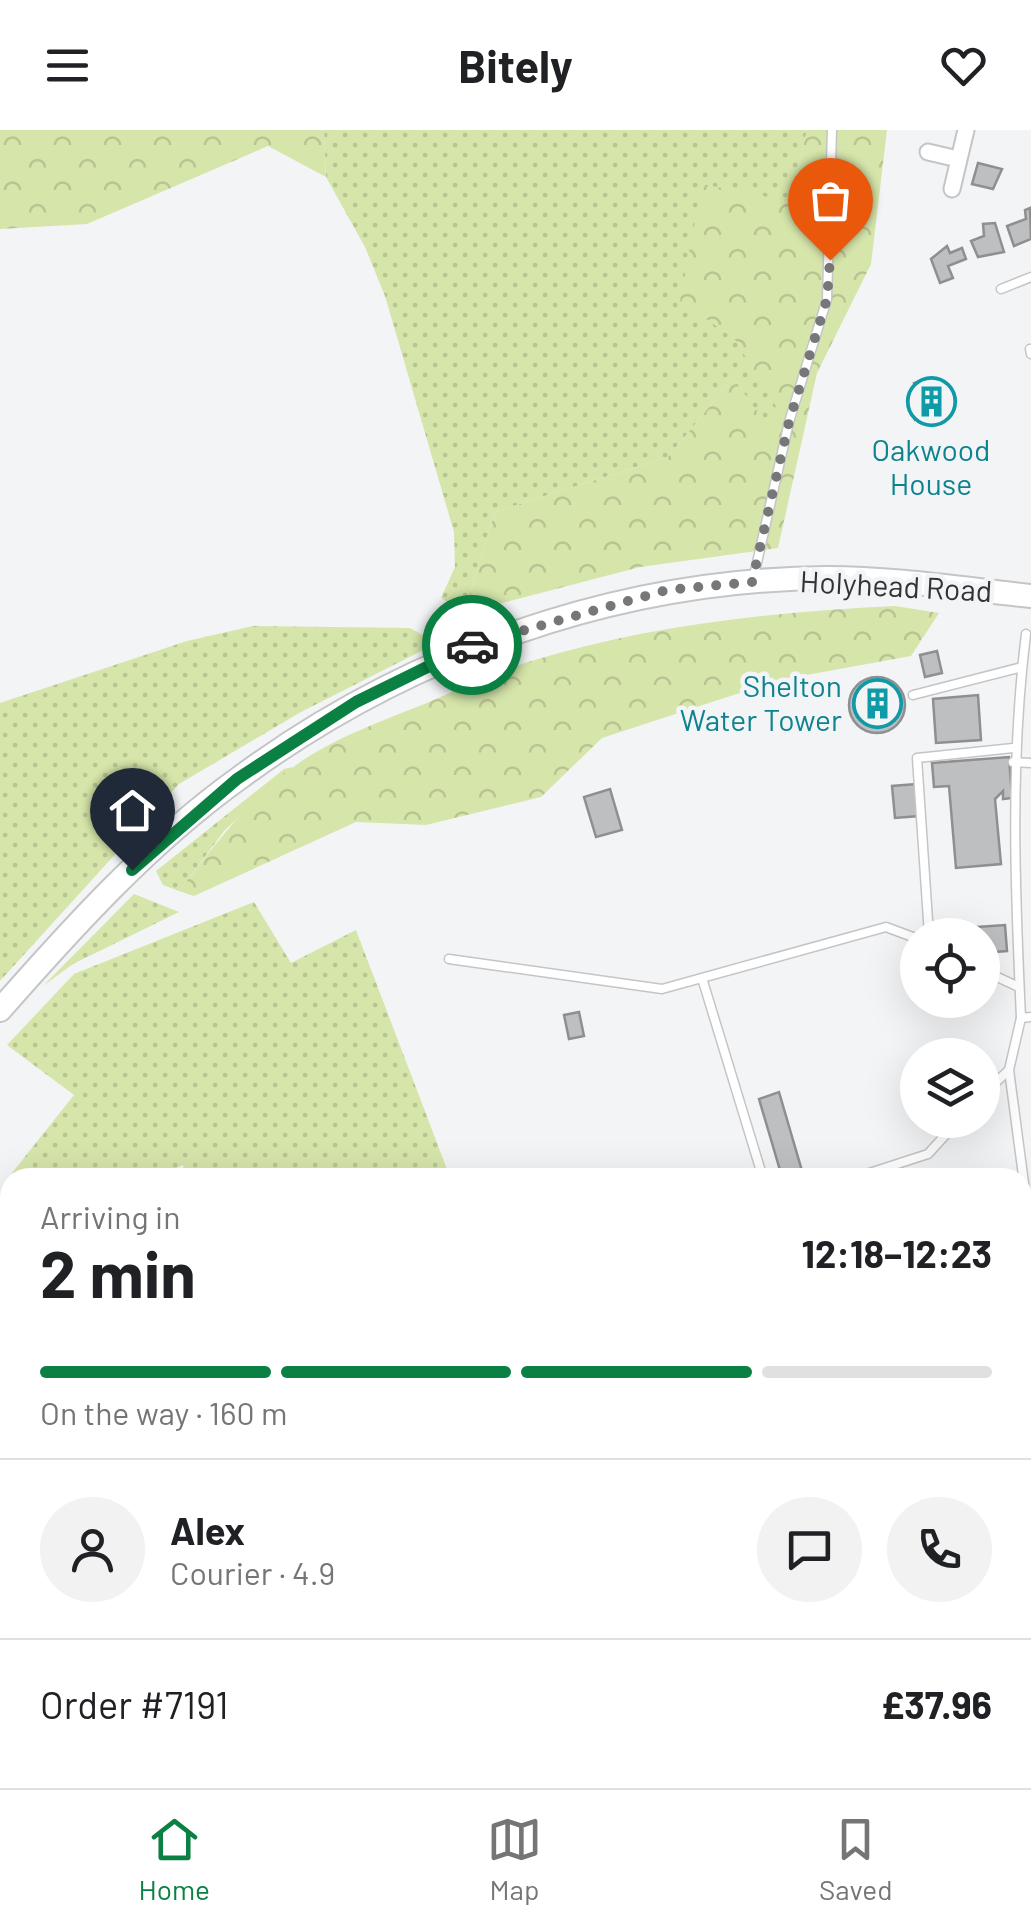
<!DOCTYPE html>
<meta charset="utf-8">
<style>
body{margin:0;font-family:Barlow,sans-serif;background:#f2f2f2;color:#202124;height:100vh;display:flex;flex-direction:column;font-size:38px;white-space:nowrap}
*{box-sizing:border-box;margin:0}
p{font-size:32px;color:#757577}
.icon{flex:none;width:55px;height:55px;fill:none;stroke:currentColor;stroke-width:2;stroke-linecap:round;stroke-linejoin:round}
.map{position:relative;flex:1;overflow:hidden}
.drawer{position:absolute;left:0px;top:1038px;width:1032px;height:622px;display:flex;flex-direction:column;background:#fff;border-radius:30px 30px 0 0;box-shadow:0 10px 40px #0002}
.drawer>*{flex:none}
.tools{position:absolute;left:900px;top:788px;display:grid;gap:20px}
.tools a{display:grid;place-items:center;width:100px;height:100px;border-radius:50%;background:#fff;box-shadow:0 10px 40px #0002;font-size:50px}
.pin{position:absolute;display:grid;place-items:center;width:85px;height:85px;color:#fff;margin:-102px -42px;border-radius:50% 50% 50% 0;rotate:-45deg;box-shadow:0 0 10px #0007}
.pin .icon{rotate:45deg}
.courier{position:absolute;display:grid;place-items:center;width:100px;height:100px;margin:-50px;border:8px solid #0b8043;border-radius:50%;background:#fff;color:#222;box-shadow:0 2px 12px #0007}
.summary em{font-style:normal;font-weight:700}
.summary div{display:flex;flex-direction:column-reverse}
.summary{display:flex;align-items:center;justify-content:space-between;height:170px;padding:0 40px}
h1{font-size:65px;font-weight:700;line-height:75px}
.bar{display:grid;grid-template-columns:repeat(4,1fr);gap:15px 10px;align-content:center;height:120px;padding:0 40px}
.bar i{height:12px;border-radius:8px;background:#e0e0e0}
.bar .selected{background:#0b8043}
.bar p{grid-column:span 4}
.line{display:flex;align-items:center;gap:25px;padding:0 40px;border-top:2px solid #e0e0e0}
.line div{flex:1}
.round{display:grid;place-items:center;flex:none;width:105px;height:105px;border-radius:52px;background:#f2f2f2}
header{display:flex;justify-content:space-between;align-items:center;height:130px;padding:0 40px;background:#fff;font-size:45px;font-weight:700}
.tabs{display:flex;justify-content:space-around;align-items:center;height:140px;border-top:2px solid #e0e0e0;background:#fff;font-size:28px;color:#757577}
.tabs a{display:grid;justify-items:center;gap:5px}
.tabs .selected{color:#0b8043}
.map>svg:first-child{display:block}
.built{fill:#e5e7f1}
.grass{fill:url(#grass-dots)}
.forest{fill:url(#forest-crowns)}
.building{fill:#bebfc1;stroke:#8f8f91;stroke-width:2.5}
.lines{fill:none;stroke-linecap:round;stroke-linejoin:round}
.service-casing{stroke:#c4c5c7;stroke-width:11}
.minor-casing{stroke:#c4c5c7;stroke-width:19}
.secondary-casing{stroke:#c4c5c7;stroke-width:26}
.service{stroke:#fff;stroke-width:8}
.minor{stroke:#fff;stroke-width:15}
.secondary{stroke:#fff;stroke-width:22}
.done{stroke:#767778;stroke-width:10;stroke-dasharray:0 18}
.route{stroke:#0b8043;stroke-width:12}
.labels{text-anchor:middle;stroke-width:9;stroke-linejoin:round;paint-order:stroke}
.culture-label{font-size:30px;fill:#0d838f;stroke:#f3f4f6}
.street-label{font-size:30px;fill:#333334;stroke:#f3f4f6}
</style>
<header><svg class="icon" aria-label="menu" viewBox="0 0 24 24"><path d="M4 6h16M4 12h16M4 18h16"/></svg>Bitely<svg class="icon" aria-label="heart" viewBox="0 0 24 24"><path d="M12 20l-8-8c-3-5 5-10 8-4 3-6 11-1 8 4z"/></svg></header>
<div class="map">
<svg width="1031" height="1658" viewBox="0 0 1031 1658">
<defs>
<pattern id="grass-dots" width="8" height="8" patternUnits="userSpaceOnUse" patternTransform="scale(2.5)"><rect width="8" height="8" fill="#d6e5aa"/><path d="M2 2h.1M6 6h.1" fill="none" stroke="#b8c593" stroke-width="1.8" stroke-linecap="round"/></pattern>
<pattern id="forest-crowns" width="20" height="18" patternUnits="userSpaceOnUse" patternTransform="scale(2.5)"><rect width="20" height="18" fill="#d6e5aa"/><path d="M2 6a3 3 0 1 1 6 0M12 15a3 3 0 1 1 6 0" fill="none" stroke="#b8c593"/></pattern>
</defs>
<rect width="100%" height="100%" fill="#f3f4f6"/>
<polygon class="built" points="1031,1218 1031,1658 590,1658 589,1650 1022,1650 1022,1222"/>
<g class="grass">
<polygon points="324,0 807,0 797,43 815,77 680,170 734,208 778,278 767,296 733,248 668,327 495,382 464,483 441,468 455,437 454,402 385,166 365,117 326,47"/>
<polygon points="253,496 410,498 437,513 301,582 179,654 0,851 0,573 187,511"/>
<polygon points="293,637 225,700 179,761 163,755 156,741 284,639"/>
<polygon points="134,764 179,782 73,834 43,856"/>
<polygon points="254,772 291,833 356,800 450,1047 185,1048 183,1035 157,1047 17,1048 12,1043 74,965 7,915 74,844"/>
<polygon points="10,1428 10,1650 589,1650 590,1658 0,1658 0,1429"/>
</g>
<g class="forest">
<polygon points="0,0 324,0 326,47 268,16 87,94 0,99"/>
<polygon points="807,0 887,0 871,134 817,243 778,418 640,437 464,483 495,382 668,327 733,248 767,295 777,278 734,208 680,171 702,54 814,76 797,43"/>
<path d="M895,476L939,483L911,526L779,550L602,608L541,667L426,695L356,692L194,766L179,761C213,717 247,671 292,638C329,610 379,592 422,575C457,560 492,544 528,532C648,495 770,482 895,476Z"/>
</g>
<g class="building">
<polygon points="978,33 1002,39 993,59 972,54"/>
<polygon points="1030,78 1031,109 1014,116 1007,96 1026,89 1025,80"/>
<polygon points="995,93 1004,122 978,127 971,111 984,106 983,94"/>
<polygon points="947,116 950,123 962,118 966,129 948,136 953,148 940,153 931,129"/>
<polygon points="926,249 932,265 945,260 951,277 915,290 911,278 916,276 912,267 918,265 914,253"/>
<polygon points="937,521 942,543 925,547 920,525"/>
<circle cx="877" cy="575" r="28"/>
<polygon points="978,565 981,610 936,613 933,569"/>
<polygon points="1009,627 1012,668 1003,669 1003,661 995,669 1001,734 956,738 949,656 934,657 932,633"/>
<polygon points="916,654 919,686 895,688 892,656"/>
<polygon points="610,659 622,700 596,707 584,667"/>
<polygon points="1005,795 1007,821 982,823 982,805 963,805 963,798"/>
<polygon points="579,882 584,906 569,909 564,885"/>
<polygon points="779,962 802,1041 782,1047 759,969"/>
<polygon points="0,1237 10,1299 10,1396 0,1398"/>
</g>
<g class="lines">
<defs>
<g id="service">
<polyline points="1001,159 1031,147"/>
<polyline points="1030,219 1031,224"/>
<polyline points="753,450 789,292 827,169 832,0"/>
<path d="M1026,504C1010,632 1015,759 1021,888L1031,887"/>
<polyline points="913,565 1022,537"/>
<polyline points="1013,632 1031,633"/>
<polyline points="929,805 917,628 1013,618"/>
<polyline points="449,829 662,859 886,797 918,809"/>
<polyline points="982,840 1019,857"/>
<polyline points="702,848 763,1048"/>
<polyline points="1021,888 1009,940 1031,1106"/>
<polyline points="982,965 1009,940"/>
<polyline points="854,1048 928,1024 959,990"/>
<polyline points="1022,1124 1031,1121"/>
<polyline points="1022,1309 1031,1308"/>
<polyline points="704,1650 705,1658"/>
<polyline points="979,1658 982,1650"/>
</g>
<g id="minor">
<polyline points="928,22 958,29"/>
<polyline points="952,59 966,0"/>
<polyline points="0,1211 10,1214"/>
<polyline points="1022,1626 1031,1624"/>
<polyline points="884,1658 922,1650"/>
</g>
<path id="secondary" d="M0,880C72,798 149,713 238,649C407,524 617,449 828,448C895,448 964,459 1031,466"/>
</defs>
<use href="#service" class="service-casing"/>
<use href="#minor" class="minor-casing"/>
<use href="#secondary" class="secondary-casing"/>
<use href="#service" class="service"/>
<use href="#minor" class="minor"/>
<use href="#secondary" class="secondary"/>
</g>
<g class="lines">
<polyline class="done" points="472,515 667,460 752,452 789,292 827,169 830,130"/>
<polyline class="route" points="132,740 237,649 356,572 472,515"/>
</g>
<defs>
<symbol id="building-ring" viewBox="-11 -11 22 22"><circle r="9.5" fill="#f3f4f6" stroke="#0f9aa8" stroke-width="1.5"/><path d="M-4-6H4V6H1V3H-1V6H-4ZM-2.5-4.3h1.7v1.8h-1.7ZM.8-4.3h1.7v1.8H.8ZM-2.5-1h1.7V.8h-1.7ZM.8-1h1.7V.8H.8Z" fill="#0f9aa8"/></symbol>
</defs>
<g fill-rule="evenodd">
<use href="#building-ring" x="904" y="244" width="55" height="55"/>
<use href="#building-ring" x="850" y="546" width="55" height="55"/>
</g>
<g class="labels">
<g class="culture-label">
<text x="931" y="331">Oakwood<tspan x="931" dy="34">House</tspan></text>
<text x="842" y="567" text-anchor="end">Shelton<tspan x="842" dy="34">Water Tower</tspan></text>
</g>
<g class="street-label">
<text transform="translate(896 457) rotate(3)" y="10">Holyhead Road</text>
</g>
</g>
</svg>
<div class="tools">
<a><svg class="icon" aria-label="locate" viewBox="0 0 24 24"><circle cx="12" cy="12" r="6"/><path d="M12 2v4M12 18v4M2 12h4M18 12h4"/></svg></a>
<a><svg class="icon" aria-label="layers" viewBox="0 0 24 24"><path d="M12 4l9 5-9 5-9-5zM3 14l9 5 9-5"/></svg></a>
</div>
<div class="pin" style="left:830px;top:130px;background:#ea580c"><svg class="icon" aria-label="bag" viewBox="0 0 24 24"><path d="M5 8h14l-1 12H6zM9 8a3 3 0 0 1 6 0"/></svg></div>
<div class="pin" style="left:132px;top:740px;background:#1f2937"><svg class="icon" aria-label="home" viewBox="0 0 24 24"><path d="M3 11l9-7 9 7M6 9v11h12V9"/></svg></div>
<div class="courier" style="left:472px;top:515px"><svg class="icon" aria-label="car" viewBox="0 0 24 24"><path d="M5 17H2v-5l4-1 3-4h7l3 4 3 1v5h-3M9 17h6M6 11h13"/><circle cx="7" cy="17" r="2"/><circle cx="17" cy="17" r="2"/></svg></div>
<section class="drawer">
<div class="summary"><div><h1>2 min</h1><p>Arriving in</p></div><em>12:18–12:23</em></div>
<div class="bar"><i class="selected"></i><i class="selected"></i><i class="selected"></i><i></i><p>On the way · 160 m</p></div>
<div class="line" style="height:180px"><a class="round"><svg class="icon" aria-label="person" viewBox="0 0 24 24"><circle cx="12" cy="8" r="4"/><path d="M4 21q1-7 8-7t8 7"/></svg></a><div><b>Alex</b><p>Courier · 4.9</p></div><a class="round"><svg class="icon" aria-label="chat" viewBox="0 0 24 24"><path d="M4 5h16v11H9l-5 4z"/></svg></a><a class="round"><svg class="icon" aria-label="phone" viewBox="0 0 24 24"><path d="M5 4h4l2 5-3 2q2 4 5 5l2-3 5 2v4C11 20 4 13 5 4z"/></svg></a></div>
<div class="line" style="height:130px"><div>Order #7191</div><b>£37.96</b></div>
</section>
</div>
<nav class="tabs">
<a class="selected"><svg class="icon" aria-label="home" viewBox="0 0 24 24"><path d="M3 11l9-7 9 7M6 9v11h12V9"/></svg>Home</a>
<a><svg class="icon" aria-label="map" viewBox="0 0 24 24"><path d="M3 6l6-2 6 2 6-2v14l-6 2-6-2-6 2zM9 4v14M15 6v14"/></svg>Map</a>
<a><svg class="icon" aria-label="saved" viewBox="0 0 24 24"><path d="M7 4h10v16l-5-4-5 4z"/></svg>Saved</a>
</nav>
